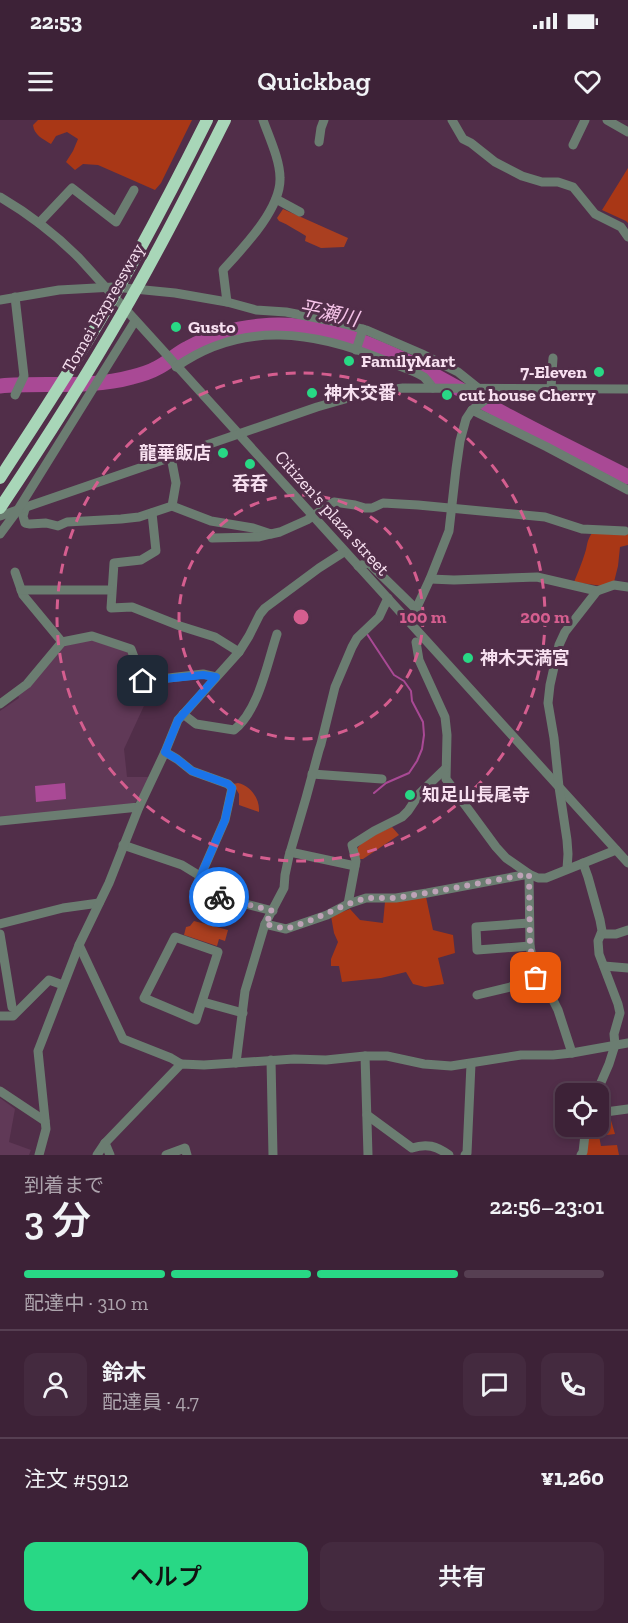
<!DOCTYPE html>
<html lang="ja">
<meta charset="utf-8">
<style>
body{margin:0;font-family:"Zilla Slab","Noto Sans JP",serif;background:#442a3f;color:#f1f3f6;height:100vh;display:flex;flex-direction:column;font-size:22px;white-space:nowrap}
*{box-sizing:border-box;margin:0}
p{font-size:20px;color:#ada4ad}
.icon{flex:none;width:33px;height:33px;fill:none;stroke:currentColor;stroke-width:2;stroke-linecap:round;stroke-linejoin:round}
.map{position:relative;height:1035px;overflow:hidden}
.drawer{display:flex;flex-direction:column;background:#3d2237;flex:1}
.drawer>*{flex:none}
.controls{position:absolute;left:555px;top:963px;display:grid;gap:12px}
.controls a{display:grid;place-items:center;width:54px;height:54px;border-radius:12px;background:#3d2237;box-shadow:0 3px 9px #0003,0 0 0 2px #563f52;font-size:30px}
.pin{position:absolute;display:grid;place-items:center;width:51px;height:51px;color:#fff;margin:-26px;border-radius:12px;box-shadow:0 3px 9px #0006}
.courier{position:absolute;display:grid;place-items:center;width:60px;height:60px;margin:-30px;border:4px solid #1a73e8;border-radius:50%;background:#fff;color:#222;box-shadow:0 2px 8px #0007}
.head em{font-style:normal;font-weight:600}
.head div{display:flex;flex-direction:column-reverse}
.head{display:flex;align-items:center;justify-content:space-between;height:102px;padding:0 24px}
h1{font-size:39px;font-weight:600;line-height:45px}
.bar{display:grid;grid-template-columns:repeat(4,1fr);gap:9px 6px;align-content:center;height:72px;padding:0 24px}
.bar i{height:8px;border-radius:4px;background:#563f52}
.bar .active{background:#28d885}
.bar p{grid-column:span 4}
.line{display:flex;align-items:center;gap:15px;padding:0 24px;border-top:2px solid #563f52}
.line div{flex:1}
.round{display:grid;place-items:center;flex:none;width:63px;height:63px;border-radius:12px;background:#442a3f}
.action{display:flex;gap:12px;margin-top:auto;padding:12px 24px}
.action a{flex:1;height:69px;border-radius:12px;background:#28d885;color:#111;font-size:24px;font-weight:600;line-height:69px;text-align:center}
.action a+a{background:#442a3f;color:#f1f3f6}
.status{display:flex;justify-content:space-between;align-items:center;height:42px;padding:0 30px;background:#3d2237;direction:ltr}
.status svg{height:16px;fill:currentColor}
header{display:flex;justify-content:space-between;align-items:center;height:78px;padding:0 24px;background:#3d2237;font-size:27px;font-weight:600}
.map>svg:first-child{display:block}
.built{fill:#603957}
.green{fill:#aa3f20}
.forest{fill:#a93716}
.water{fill:#a94995}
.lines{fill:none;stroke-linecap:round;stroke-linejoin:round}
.stream{stroke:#a94995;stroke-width:2}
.river{stroke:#a94995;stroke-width:15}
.minor{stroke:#6b7d71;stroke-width:9}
.highway{stroke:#a8d6b8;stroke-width:12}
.done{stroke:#bda2b6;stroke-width:6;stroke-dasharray:0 10.8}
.route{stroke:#1a73e8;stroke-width:8}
.ring{fill:none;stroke:#d55e8f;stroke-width:3;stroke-dasharray:10 8}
.poi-dot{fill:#28d885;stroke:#512e49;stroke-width:2}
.labels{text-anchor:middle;stroke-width:6;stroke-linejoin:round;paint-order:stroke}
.street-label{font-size:18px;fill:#f7e0f0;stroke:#512e49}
.poi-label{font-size:18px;font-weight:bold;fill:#f7e0f0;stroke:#512e49;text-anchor:start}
.water-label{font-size:20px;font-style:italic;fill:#f5c3e8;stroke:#512e49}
.centre{fill:#d55e8f;stroke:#512e49;stroke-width:3}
.ring-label{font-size:18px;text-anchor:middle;font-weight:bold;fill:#d55e8f;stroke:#512e49;stroke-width:6;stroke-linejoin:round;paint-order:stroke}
</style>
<div class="status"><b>22:53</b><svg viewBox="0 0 49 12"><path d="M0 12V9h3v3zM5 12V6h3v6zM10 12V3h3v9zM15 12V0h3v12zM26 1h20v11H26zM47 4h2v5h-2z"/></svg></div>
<header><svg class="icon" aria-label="menu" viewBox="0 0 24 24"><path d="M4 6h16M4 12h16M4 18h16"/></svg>Quickbag<svg class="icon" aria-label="heart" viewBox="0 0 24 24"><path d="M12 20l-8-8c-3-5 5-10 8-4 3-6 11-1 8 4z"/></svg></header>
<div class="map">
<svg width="628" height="1035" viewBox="0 0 628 1035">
<rect width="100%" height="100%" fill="#512e49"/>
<g class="built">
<polygon points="92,519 128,531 135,550 155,562 124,629 127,657 150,657 142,676 131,686 0,698 0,591 19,578 18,575 64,523"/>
<polygon points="0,978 15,989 9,1022 31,1030 29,1035 0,1035"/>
</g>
<g class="green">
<path d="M283,89L348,118L344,127L321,128L305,121L306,116C297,111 289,105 279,101L277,98Z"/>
<path d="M238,663C251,666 260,679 259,692L239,685V674L233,664Z"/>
<path d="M392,707L399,715L363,739H359L356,731C362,718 380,713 392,707Z"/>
<polygon points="194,801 228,810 225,821 219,819 217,826 184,815 186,807 190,806"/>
</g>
<g class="forest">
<path d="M38,0H192L161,63L155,70L98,45L83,44L75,50L66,42L73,31L78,19L67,12L56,16L51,24C43,19 34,15 33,5Z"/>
<polygon points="628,48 628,103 626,101 602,90"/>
<path d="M592,413H628V425L620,427L618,446L614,462L602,466L574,462C578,452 582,443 585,433C588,424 586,422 592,413Z"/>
<polygon points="426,777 433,810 453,815 455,833 438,838 444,864 425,867 413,864 406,852 381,858 342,862 339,846 331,846 331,839 338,822 334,813 331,796 350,789 360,800 383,803 385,782"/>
<polygon points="610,997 615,1014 599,1016 601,1026 617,1025 619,1035 585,1035 589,1007 598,1006 599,999"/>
</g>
<polygon class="water" points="65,663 66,679 36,682 35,666"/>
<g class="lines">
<polyline class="stream" points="367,514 394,555 404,561 411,571 412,581 423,602 424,615 422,629 417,641 409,653 386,663 374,673"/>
<path class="river" d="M0,266C43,262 89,269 132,257C140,255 150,252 157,248C168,243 177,233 188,228C210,216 236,208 261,206C349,197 436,258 510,297C549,318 589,337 628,357"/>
<g class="minor">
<polyline points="452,0 463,19 471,23 495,42 522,56 542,62 558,62 573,67 595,94 621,107 628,117"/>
<polyline points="607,0 628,12"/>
<polyline points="319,22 321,8 324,0"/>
<polyline points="573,25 585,0"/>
<path d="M0,77C29,94 55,114 79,138L628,743"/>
<polyline points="276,79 300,92"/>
<polyline points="39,103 72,68 116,102 134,70"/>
<polyline points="15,177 24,256 15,275"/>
<polyline points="0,180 59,170 114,167 175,173 227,182 256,190 286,192 337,202 366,210 424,235 458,252 478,268"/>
<path d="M227,182L223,150C243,128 281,89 280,58C280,40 269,17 263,0"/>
<polyline points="356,230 363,209"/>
<path d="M176,247C242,200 316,211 386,241C398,246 413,250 424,257C427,260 430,264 433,268"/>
<polyline points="551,268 553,238"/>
<polyline points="472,290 547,327 628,370"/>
<polyline points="172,386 211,401 253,408 271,414 280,412 307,400 334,382 355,385 365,388 372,388 383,383 418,385 545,397 582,409 625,411"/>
<polyline points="25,389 23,396 25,403 30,404 46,403 58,406 67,402 121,399 139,397 172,386 176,363 171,337"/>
<polyline points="152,393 156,431 141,440 114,443 111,488 132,487 180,506 215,517 239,532"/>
<polyline points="0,396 317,287 366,273 403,268 628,269"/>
<polyline points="0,414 17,391 135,201"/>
<polyline points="212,418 259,417 271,414"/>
<polyline points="358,446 368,443 371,445 416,489"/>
<polyline points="15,452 23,475 62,522"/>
<polyline points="430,459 454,460 537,457 597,471 614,465 628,467"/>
<polyline points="21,470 111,470"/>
<polyline points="416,497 416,489 430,459 449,411 456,349 460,321 466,299 472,290 500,269"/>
<polyline points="416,522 419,540 445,597 447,615 446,659 496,727 506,738 529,754 530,826 536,858 547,868 558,890 572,933"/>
<polyline points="0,584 27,564 62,522 92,516 131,529 143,561 203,554 216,557"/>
<path d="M183,594L196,604L234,610C259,590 267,544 277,514"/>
<polyline points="165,632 177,639 192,651 228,664 232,668 225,700 194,771 273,791"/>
<polyline points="312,654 382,659"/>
<polyline points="0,701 139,687"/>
<polyline points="123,725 182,745 200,756"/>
<polyline points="290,732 355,746"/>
<polyline points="583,743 588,757 600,800 602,811 598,821 599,834 618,884 620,893 614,914 615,925 609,944 596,974"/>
<polyline points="567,749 568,734 567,720 559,667 554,618 548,583 550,565 559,525 565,512 597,471"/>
<polyline points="348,784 356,741 352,725 374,711 402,697 408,691 420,673 445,649"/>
<polyline points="529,803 476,807 477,830 530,826"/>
<polyline points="0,804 63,788 99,783"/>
<polyline points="265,804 286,809 327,795 348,784 366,778 396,778 427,773 529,754 538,758 546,758 616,730"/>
<polyline points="0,814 12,887"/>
<polyline points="602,814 616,814 628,810"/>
<polygon points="175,817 218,832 196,900 144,878"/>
<polyline points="79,825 123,919 171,938 181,944"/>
<polyline points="604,846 628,848"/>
<polyline points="477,875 539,860"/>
<polyline points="203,882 243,893"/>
<polyline points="0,896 13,896 49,860 63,865"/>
<polyline points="365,936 368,1035"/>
<polyline points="271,940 273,1035"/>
<polyline points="236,943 245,871 265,804 284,768 285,755 289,736 306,678 319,630 321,624 335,567 352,527 357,518 379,497 388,478"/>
<polyline points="0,971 45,1001"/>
<polyline points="598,993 628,989"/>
<path d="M367,995L412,1028C427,1023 436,1026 449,1035"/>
<polyline points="105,1023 110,1035"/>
<polyline points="39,1035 46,1009 38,931 79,825 109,763 139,687 165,632 178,600 239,532 249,516 260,494 265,488 319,448 344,432"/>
<polyline points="97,1035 105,1023 181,944 204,945 294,939 326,940 365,936 387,936 424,944 451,946 521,935 553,935 572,933 628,923"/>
<polyline points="166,1035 185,1028 187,1035"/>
<polyline points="465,1035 467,1033 471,944"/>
<polyline points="581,1035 583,1032 586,1006"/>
</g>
<g class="highway">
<path d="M0,358C35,304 71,250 103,195C140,131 174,66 207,0"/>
<path d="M0,388C43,324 84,260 122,194C159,131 192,65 225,0"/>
</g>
</g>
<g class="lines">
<polyline class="done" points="219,777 273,791 265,804 286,809 309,801 348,784 366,778 396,778 427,773 529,754 530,826 536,858"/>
<polyline class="route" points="143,561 203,555 216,557 178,600 165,632 177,639 192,651 228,664 232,668 225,700 194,771 219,777"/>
</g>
<g class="ring">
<circle cx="301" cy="497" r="122"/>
<circle cx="301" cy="497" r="244"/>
</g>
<g class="poi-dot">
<circle cx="176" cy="207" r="6"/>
<circle cx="349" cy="241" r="6"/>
<circle cx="599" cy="252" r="6"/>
<circle cx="312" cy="273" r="6"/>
<circle cx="447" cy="275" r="6"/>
<circle cx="223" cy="333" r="6"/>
<circle cx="250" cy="344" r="6"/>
<circle cx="468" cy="538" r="6"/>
<circle cx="410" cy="675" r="6"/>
</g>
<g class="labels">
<g class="street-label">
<text transform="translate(103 188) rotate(-60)" y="6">Tomei Expressway</text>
<text transform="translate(332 393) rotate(48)" y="6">Citizen's plaza street</text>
</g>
<g class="poi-label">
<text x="188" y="213">Gusto</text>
<text x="361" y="247">FamilyMart</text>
<text x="587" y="258" text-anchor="end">7-Eleven</text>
<text x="324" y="279">神木交番</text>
<text x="459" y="281">cut house Cherry</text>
<text x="211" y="339" text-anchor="end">龍華飯店</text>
<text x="250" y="370" text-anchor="middle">呑呑</text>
<text x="480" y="544">神木天満宮</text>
<text x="422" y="681">知足山長尾寺</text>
</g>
<g class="water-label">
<text transform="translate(329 193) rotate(12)" y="7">平瀬川</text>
</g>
</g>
<circle cx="301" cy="497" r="9" class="centre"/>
<g class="ring-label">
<text x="423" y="503">100 m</text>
<text x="545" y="503">200 m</text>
</g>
</svg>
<div class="controls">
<a><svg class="icon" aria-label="locate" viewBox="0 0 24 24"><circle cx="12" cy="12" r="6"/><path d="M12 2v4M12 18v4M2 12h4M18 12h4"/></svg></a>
</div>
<div class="pin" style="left:536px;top:858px;background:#ea580c"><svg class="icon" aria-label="bag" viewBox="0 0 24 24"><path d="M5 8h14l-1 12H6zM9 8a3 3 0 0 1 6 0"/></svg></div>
<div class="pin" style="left:143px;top:561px;background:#1f2937"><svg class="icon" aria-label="home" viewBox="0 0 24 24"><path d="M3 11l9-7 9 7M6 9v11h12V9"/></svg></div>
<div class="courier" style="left:219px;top:777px"><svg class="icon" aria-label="bike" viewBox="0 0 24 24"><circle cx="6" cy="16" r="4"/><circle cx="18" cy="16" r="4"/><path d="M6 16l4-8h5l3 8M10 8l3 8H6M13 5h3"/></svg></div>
</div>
<section class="drawer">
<div class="head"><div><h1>3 分</h1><p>到着まで</p></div><em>22:56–23:01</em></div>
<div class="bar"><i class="active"></i><i class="active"></i><i class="active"></i><i></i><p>配達中 · 310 m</p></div>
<div class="line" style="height:108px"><a class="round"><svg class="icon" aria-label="person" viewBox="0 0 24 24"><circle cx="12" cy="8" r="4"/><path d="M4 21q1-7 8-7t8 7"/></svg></a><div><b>鈴木</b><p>配達員 · 4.7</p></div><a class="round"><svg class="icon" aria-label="chat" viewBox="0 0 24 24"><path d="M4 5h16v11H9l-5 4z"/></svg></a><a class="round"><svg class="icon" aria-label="phone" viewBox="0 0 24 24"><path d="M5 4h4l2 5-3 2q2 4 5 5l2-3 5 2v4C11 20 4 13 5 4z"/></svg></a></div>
<div class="line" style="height:78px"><div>注文 #5912</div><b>¥1,260</b></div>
<div class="action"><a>ヘルプ</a><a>共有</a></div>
</section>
